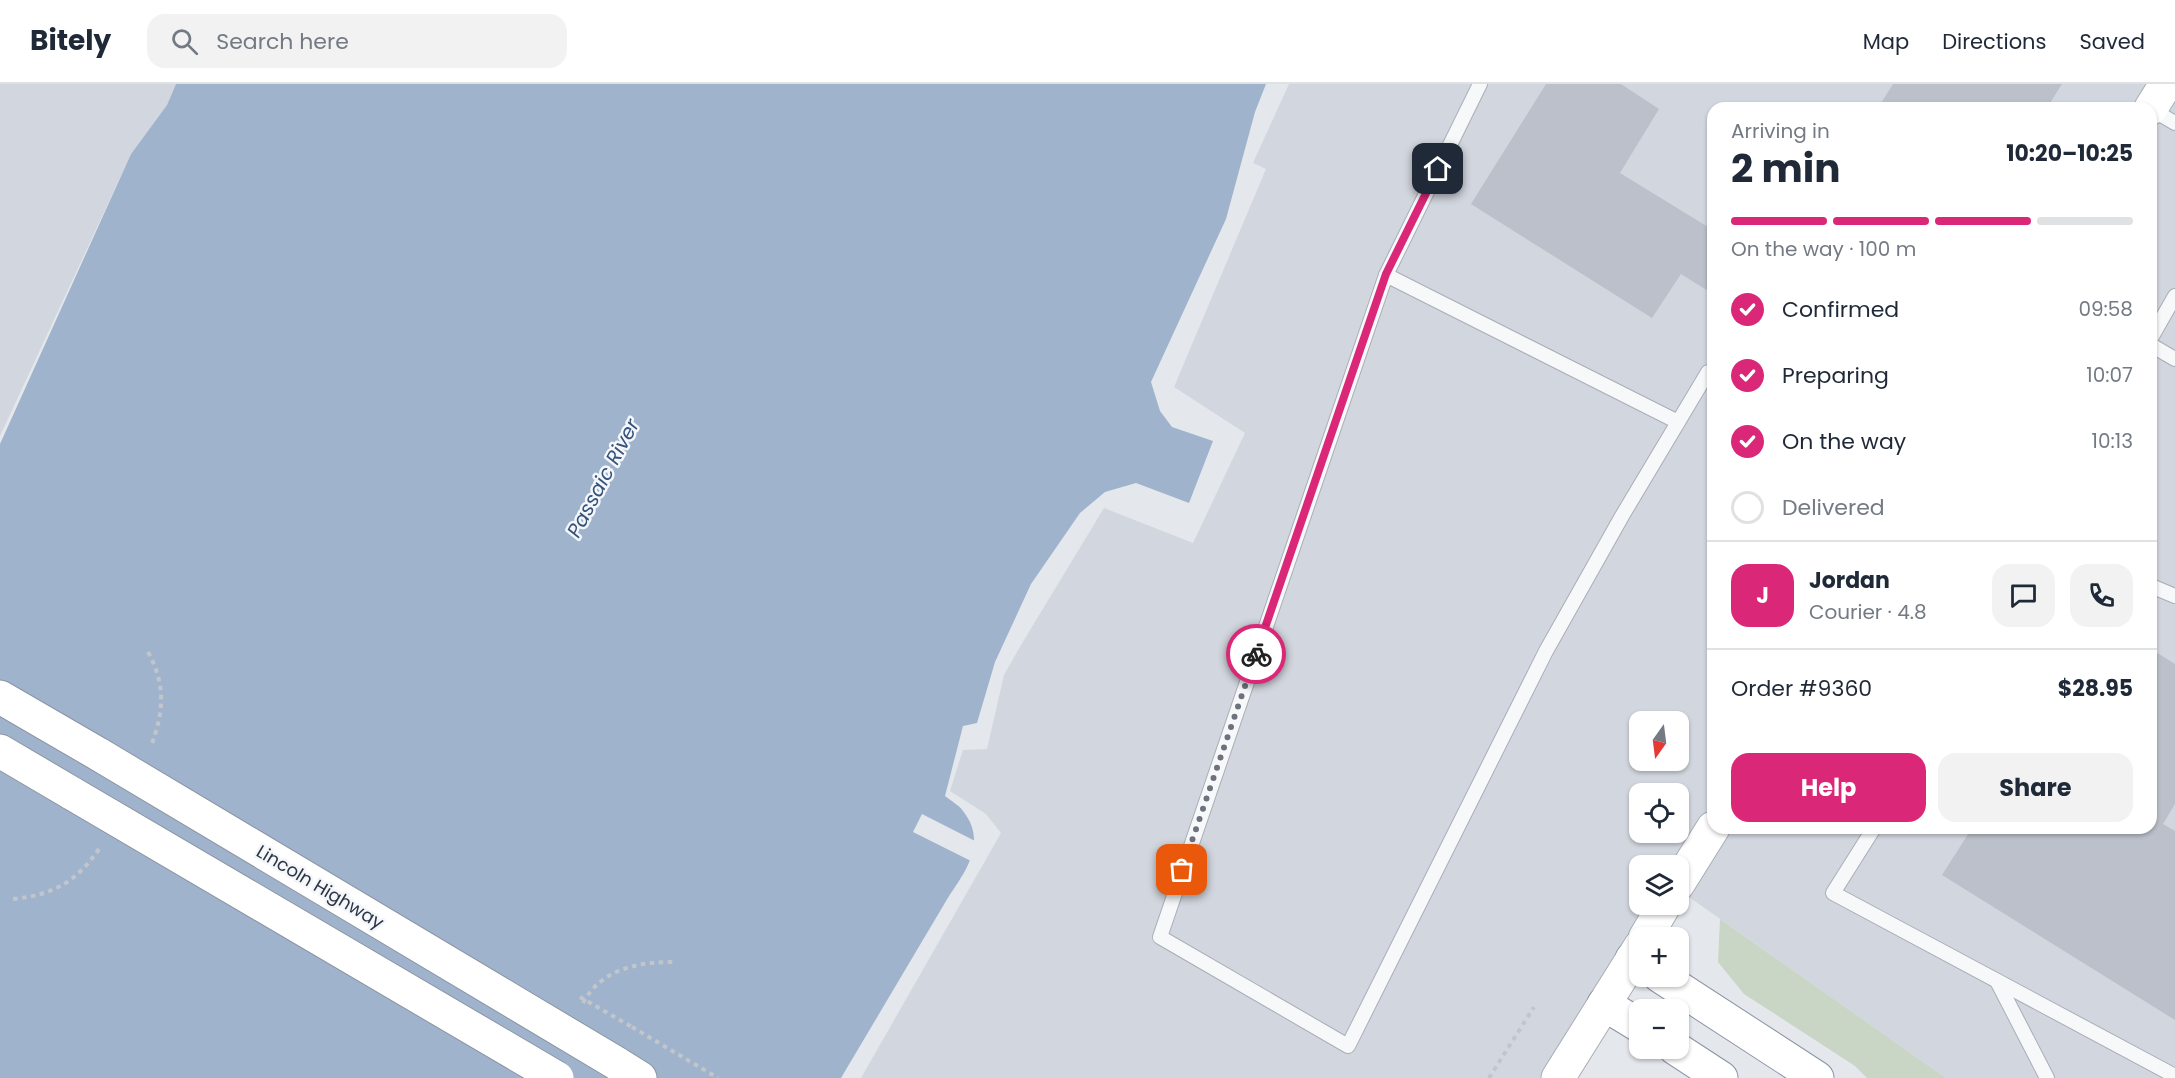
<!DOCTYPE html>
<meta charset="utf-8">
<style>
body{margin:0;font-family:Poppins,sans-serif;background:#f2f2f3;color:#1f2937;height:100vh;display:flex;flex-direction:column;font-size:22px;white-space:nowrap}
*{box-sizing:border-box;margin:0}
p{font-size:20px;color:#747a83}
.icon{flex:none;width:33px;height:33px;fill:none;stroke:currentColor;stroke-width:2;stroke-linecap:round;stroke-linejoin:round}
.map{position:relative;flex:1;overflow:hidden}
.details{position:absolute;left:1707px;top:18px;width:450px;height:732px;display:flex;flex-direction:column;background:#fff;border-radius:18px;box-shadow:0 2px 4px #0004}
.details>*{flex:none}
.needle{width:39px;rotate:194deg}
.buttons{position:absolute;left:1629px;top:627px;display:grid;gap:12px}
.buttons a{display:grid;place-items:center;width:60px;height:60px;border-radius:12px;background:#fff;box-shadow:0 2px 4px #0004;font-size:30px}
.pin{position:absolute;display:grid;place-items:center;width:51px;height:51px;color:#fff;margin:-26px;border-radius:12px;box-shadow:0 3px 9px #0006}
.courier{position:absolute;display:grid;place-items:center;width:60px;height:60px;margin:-30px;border:4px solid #db2777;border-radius:50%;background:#fff;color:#222;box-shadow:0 2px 8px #0007}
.overview em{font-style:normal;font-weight:700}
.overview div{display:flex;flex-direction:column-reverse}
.overview{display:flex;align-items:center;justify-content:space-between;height:102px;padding:0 24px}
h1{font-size:39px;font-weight:700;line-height:45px}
.bar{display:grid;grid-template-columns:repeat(4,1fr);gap:9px 6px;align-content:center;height:72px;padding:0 24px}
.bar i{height:8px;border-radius:4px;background:#e0e1e3}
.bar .current{background:#db2777}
.bar p{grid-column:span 4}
.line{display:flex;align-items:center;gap:15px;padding:0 24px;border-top:2px solid #e0e1e3}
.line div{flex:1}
.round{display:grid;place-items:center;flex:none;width:63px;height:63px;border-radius:18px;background:#f2f2f3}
ol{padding:0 24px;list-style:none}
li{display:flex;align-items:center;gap:18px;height:66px}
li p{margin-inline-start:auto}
li .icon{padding:6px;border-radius:50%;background:#db2777;color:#fff;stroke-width:4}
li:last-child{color:#747a83}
li i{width:33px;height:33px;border:3px solid #e0e1e3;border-radius:50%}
.button{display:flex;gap:12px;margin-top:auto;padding:12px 24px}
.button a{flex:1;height:69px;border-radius:18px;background:#db2777;color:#fff;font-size:24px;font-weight:700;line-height:69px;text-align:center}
.button a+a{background:#f2f2f3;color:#1f2937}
header{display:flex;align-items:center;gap:36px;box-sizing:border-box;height:84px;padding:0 30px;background:#fff;border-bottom:2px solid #e0e1e3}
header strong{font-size:28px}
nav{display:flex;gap:33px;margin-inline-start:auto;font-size:21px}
.search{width:420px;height:54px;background:#f2f2f3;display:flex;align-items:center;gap:15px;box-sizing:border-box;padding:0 21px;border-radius:18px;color:#747a83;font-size:22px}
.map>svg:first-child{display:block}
.built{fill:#d2d6de;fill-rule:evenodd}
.green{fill:#c9d6c5}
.water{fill:#9fb4cc}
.pier{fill:#e4e7ec}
.building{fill:#bbc0ca}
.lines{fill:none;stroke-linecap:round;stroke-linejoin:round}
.lane-casing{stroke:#a9aeb7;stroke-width:16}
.secondary-casing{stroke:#a9aeb7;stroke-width:35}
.highway-casing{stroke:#8b94a3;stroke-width:35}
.path{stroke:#c2c5cb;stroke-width:4;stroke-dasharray:4.5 4.5;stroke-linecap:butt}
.lane{stroke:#f7f8fa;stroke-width:14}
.secondary{stroke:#fff;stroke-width:33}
.highway{stroke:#fff;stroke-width:33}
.highway-bridge-casing{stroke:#8b94a3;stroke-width:35;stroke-linecap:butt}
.path-bridge{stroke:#c2c5cb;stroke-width:4;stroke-dasharray:4.5 4.5;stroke-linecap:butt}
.highway-bridge{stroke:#fff;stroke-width:33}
.done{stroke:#6c737f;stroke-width:6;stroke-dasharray:0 10.8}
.route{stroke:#db2777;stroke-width:8}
.labels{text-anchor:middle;stroke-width:5;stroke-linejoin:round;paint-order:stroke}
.street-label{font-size:18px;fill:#2b3445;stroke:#f4f6f9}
.water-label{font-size:20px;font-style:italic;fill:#34527a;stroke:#f4f6f9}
</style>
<header>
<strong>Bitely</strong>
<div class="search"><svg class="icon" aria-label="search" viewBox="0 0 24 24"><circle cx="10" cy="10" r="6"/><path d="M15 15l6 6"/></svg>Search here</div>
<nav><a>Map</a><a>Directions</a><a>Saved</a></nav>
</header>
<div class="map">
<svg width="2175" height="994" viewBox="0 0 2175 994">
<rect width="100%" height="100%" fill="#e4e7ec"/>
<g class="built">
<polygon points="0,0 176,0 167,21 131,70 0,352"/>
<path d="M1289,0H2175V994H1946L1679,806L1678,782H1640V820L1654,821L1550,994H861L1001,749L986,730L950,707L963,666L987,665L1004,591L1021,561L1104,424L1193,459L1245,349L1174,303L1266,85L1253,79ZM1713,24H2151V744H1713ZM1640,638H1678V676H1640ZM1640,710H1678V748H1640Z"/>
</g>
<polygon class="green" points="1720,835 1946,994 1867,994 1855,982 1744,910 1718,878"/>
<path class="water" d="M176,0H1266L1255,28L1226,135L1151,298L1160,327L1172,343L1213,357L1189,419L1136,399L1105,408L1080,429L1031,500L995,578L977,639L963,642L945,712C951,717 959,721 963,727C987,757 967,786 949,812L841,994H0V360L131,70L167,21Z"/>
<polygon class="pier" points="922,730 977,758 973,778 913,748"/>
<g class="building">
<polygon points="1546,0 1621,0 1659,25 1620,89 1713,146 1713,210 1681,190 1652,234 1471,120"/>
<polygon points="1893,0 2062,0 2047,24 1878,24"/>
<polygon points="2151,565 2175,580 2175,720 2163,740 2175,747 2175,936 1942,791 1972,744 2151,744"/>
</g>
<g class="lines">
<defs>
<g id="lane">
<polyline points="1480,0 1386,191 1678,338"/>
<polyline points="2151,25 2175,39"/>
<polyline points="1386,191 1160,853 1348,962 1546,567 1622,432 1708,288 1713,287"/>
<polyline points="2151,254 2175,212"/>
<polyline points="2151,261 2175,275"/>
<polyline points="2151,502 2175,512"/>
<polyline points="1874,744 1833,809 2175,992"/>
<polyline points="1997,897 2047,994"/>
</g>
<g id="secondary">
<polyline points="2151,24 2166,0"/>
<polyline points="1678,800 1713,744"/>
<polyline points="1645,854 1665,820"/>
<polyline points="1558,994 1640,863"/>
</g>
<g id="highway">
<polyline points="0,613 100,671"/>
<polyline points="0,667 73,710"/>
<polyline points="1632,875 1640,879"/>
<polyline points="1660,892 1817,994"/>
<polyline points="1604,920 1640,942"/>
<polyline points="1675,964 1721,994"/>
<polyline points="616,979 640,994"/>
</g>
</defs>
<use href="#lane" class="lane-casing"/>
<use href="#secondary" class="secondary-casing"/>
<use href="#highway" class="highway-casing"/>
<g class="path">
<path d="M148,568C166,601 164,628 151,662"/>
<path d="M13,815C53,811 76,798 99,765"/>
<path d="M583,919C601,885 638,878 673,878"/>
<polyline points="632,943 718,994"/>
<polyline points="1489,994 1534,923"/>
</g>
<use href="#lane" class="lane"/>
<use href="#secondary" class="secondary"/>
<use href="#highway" class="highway"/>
<defs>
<g id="highway-bridge">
<polyline points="100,671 616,979"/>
<polyline points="73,710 557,994"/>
</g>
</defs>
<use href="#highway-bridge" class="highway-bridge-casing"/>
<polyline class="path-bridge" points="580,913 632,943"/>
<use href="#highway-bridge" class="highway-bridge"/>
</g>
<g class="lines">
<polyline class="done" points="1182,786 1256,570"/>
<polyline class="route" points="1256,570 1386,190 1438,85"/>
</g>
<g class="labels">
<g class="street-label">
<text transform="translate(320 803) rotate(31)" y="6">Lincoln Highway</text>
</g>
<g class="water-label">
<text transform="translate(603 394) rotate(-62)" y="7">Passaic River</text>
</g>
</g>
</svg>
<div class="buttons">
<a><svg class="needle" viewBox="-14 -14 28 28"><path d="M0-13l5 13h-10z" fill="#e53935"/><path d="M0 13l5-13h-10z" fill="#747a83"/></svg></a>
<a><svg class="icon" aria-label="locate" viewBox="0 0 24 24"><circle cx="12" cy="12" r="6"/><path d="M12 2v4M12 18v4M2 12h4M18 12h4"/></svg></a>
<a><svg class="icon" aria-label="layers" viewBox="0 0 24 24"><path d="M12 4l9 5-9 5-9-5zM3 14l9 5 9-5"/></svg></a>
<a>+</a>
<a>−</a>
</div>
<div class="pin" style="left:1182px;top:786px;background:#ea580c"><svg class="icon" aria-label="bag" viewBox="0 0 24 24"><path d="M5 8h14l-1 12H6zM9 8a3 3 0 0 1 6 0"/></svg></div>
<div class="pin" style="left:1438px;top:85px;background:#1f2937"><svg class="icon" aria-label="home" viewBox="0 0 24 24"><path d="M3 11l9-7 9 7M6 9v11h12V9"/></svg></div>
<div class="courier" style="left:1256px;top:570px"><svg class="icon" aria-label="bike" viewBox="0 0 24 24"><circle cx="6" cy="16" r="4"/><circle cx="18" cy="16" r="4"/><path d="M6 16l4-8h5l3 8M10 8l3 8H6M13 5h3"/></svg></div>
<section class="details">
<div class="overview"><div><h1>2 min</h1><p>Arriving in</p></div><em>10:20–10:25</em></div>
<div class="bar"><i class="current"></i><i class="current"></i><i class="current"></i><i></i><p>On the way · 100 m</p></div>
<ol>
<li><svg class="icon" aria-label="check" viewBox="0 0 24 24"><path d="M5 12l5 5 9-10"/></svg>Confirmed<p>09:58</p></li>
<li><svg class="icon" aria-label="check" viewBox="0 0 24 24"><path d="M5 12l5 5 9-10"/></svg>Preparing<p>10:07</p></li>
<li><svg class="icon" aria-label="check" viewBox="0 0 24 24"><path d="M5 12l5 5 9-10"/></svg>On the way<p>10:13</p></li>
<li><i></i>Delivered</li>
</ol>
<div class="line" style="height:108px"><b class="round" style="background:#db2777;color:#fff">J</b><div><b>Jordan</b><p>Courier · 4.8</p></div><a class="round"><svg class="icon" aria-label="chat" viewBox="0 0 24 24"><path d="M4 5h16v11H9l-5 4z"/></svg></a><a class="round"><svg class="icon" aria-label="phone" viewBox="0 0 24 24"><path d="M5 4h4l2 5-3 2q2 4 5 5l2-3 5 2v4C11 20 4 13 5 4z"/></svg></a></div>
<div class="line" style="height:78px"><div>Order #9360</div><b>$28.95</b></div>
<div class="button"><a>Help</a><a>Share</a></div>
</section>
</div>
